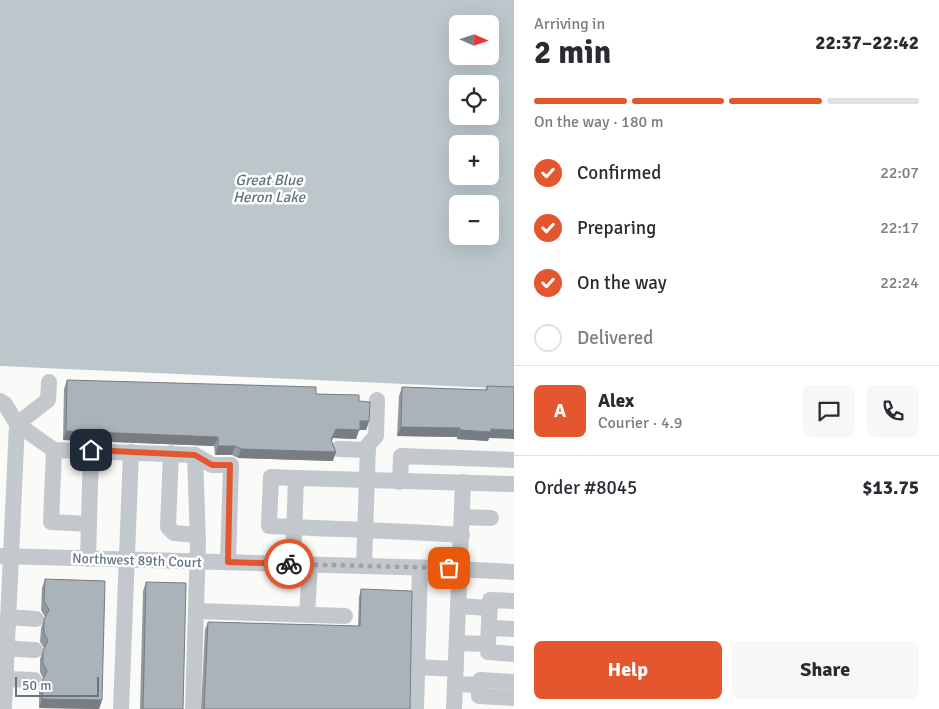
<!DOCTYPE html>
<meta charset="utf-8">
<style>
body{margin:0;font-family:Signika,sans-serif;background:#f7f7f7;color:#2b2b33;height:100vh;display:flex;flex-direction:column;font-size:19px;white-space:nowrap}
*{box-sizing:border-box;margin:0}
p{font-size:16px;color:#7c7c81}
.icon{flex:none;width:28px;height:28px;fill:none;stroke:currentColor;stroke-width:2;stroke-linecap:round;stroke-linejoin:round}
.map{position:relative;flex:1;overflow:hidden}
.side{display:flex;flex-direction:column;background:#fff;width:425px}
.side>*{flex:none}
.needle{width:32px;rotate:93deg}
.controls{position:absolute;left:449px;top:15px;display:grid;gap:10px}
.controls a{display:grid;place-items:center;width:50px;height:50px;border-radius:8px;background:#fff;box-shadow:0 5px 20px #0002;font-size:25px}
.scale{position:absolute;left:15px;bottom:12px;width:84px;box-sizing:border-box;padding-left:5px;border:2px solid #657683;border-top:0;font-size:14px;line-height:18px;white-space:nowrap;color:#657683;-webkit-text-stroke:4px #fff;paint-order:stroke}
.pin{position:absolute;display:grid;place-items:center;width:42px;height:42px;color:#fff;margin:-21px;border-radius:10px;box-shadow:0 2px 8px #0006}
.courier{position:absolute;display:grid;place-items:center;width:50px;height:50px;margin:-25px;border:4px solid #e4572e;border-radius:50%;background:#fff;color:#222;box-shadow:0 1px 6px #0007}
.headline em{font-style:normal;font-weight:800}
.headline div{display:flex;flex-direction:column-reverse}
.headline{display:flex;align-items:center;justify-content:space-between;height:85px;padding:0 20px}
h1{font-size:32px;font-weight:800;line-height:38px}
.bar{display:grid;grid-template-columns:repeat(4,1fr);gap:8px 5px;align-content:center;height:60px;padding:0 20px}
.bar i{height:6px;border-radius:4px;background:#e1e1e2}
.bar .active{background:#e4572e}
.bar p{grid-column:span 4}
.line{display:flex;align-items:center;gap:12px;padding:0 20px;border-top:1px solid #e1e1e2}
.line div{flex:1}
.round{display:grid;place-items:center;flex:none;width:52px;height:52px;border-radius:8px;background:#f7f7f7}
ol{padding:0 20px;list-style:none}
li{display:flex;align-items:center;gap:15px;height:55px}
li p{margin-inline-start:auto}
li .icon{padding:5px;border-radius:50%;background:#e4572e;color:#fff;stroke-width:4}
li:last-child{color:#7c7c81}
li i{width:28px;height:28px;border:2px solid #e1e1e2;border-radius:50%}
.action{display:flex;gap:10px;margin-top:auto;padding:10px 20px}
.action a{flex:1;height:58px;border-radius:8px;background:#e4572e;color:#fff;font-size:20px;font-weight:800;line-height:58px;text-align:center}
.action a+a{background:#f7f7f7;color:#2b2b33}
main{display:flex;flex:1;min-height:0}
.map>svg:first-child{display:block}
.water{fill:#bbc7cb;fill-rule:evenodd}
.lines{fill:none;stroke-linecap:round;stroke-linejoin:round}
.minor{stroke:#c3c8cc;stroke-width:16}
.wall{fill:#929a9f}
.shaded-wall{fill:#777d82}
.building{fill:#aab3b9;stroke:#777d82}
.done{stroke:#99a4ac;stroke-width:5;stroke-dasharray:0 9}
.route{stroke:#e4572e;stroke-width:6}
.labels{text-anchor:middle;stroke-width:5;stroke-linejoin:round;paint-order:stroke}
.street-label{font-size:14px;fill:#657683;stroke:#fff}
.water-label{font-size:15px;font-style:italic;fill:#60757c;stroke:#fff}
</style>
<main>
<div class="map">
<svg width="514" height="709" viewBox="0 0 514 709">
<rect width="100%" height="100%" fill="#fafaf8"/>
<path class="water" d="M0,0H514V389L0,366ZM458,24H490V56H458ZM458,84H490V116H458ZM458,144H490V176H458ZM458,204H490V236H458Z"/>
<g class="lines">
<g class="minor">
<polyline points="0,401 5,404 17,424 54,450 195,455 198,542 193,709"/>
<polyline points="17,424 48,400 49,382"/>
<polyline points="338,449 368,450"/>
<polyline points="54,450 51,522 89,524"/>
<polyline points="171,453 168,527 174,533 197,535"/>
<polyline points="195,455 212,465 231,465 228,562"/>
<polyline points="296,478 514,484"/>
<polyline points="400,482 401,456 514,460"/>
<polyline points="463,517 491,518"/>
<polyline points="0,556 437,568 514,572"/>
<polyline points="88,559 91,451"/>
<path d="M293,564L296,478L271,477L269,526C333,529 398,531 462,535"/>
<polyline points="364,566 368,445 376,436 377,400"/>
<polyline points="458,606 490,608"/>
<polyline points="196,611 345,616"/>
<polyline points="307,615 310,565"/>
<polyline points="8,617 36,619"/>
<polyline points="489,628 514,629"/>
<polyline points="457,643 488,644 488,652 514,654"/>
<polyline points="488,644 490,600 514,601"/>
<polyline points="0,648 35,650"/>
<polyline points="417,667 456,669"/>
<polyline points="6,679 34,680"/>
<polyline points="455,684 479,685 479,696 514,698"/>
<polyline points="479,685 480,680 514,682"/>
<polyline points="4,709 17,424"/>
<polyline points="121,709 131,452"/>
<polyline points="416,709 420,568"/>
<polyline points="454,709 463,482"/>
</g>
</g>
<g class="wall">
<polygon points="67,380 316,394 359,401 369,421 366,430 359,430 356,439 333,438 332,441 333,461 238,458 232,455 215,455 214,446 63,440 64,389"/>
<polygon points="487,386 489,438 488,441 457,439 457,437 397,436 399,396 402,387 485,390"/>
<polygon points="45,579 102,700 99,709 39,708 39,688 43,678 40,672 40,659 44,648 40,642 41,628 45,617 41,610 42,588"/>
<polygon points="146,582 183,709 140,709 143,591"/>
<polygon points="361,589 410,709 201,709 205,629 208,622 358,626 359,597"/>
</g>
<g class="shaded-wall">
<polygon points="360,421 369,421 366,430 359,430 356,439 333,438 328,449 336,429"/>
<polygon points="401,427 460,428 457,437 397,436"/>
<polygon points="491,429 514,430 514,439 489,438 488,441 457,439 460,430"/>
<polygon points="66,431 218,437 214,446 63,440"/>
<polygon points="218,446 235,446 232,455 215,455"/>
<polygon points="241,449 336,452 333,461 238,458"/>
<polygon points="42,699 102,700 99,709 39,708"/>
</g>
<g class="building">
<polygon points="67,380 316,387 316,394 359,395 359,401 370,402 369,421 360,421 360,430 336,429 331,440 336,452 241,449 235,446 218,446 218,437 66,431"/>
<polygon points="487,386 514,387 514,430 491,429 491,432 460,430 460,428 401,427 402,387 487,390"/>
<polygon points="45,579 105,581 102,700 42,699 43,679 47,671 43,663 43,650 48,641 44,633 44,619 49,610 44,601"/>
<polygon points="146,582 186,583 183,709 143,709"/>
<polygon points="361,589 412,591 410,709 204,709 208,622 360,626"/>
</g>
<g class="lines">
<polyline class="done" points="289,564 449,568"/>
<polyline class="route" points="91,450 195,455 212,465 230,465 228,562 289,564"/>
</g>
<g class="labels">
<g class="street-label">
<text transform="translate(137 560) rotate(2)" y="5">Northwest 89th Court</text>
</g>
<g class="water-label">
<text x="269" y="185">Great Blue<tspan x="269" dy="17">Heron Lake</tspan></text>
</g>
</g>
</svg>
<div class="controls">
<a><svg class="needle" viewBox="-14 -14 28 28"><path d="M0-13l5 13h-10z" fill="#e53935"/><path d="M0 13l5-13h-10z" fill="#7c7c81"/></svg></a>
<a><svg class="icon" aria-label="locate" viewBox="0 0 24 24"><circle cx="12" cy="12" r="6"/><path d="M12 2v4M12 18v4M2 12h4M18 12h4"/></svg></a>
<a>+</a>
<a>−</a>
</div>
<div class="scale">50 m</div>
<div class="pin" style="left:449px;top:568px;background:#ea580c"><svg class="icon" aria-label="bag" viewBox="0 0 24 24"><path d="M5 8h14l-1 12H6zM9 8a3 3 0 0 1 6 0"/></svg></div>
<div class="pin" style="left:91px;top:450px;background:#1f2937"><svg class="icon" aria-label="home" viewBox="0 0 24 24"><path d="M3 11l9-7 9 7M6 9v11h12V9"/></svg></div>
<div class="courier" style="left:289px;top:564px"><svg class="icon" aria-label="bike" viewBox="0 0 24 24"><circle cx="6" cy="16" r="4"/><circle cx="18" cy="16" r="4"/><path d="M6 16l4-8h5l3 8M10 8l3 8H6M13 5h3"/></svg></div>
</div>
<section class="side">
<div class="headline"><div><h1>2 min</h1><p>Arriving in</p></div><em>22:37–22:42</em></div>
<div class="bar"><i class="active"></i><i class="active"></i><i class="active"></i><i></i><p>On the way · 180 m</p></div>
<ol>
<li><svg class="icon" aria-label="check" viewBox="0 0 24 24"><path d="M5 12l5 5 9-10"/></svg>Confirmed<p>22:07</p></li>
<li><svg class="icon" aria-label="check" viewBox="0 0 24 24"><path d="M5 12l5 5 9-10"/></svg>Preparing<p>22:17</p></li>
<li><svg class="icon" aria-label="check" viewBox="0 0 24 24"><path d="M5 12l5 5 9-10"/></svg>On the way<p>22:24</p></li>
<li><i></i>Delivered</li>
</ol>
<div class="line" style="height:90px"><b class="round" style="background:#e4572e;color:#fff">A</b><div><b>Alex</b><p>Courier · 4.9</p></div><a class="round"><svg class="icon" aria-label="chat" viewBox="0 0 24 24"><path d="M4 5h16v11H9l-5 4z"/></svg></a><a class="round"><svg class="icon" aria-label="phone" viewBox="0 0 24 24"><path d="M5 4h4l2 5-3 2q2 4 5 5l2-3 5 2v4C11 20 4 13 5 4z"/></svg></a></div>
<div class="line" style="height:65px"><div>Order #8045</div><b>$13.75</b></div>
<div class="action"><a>Help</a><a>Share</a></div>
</section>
</main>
